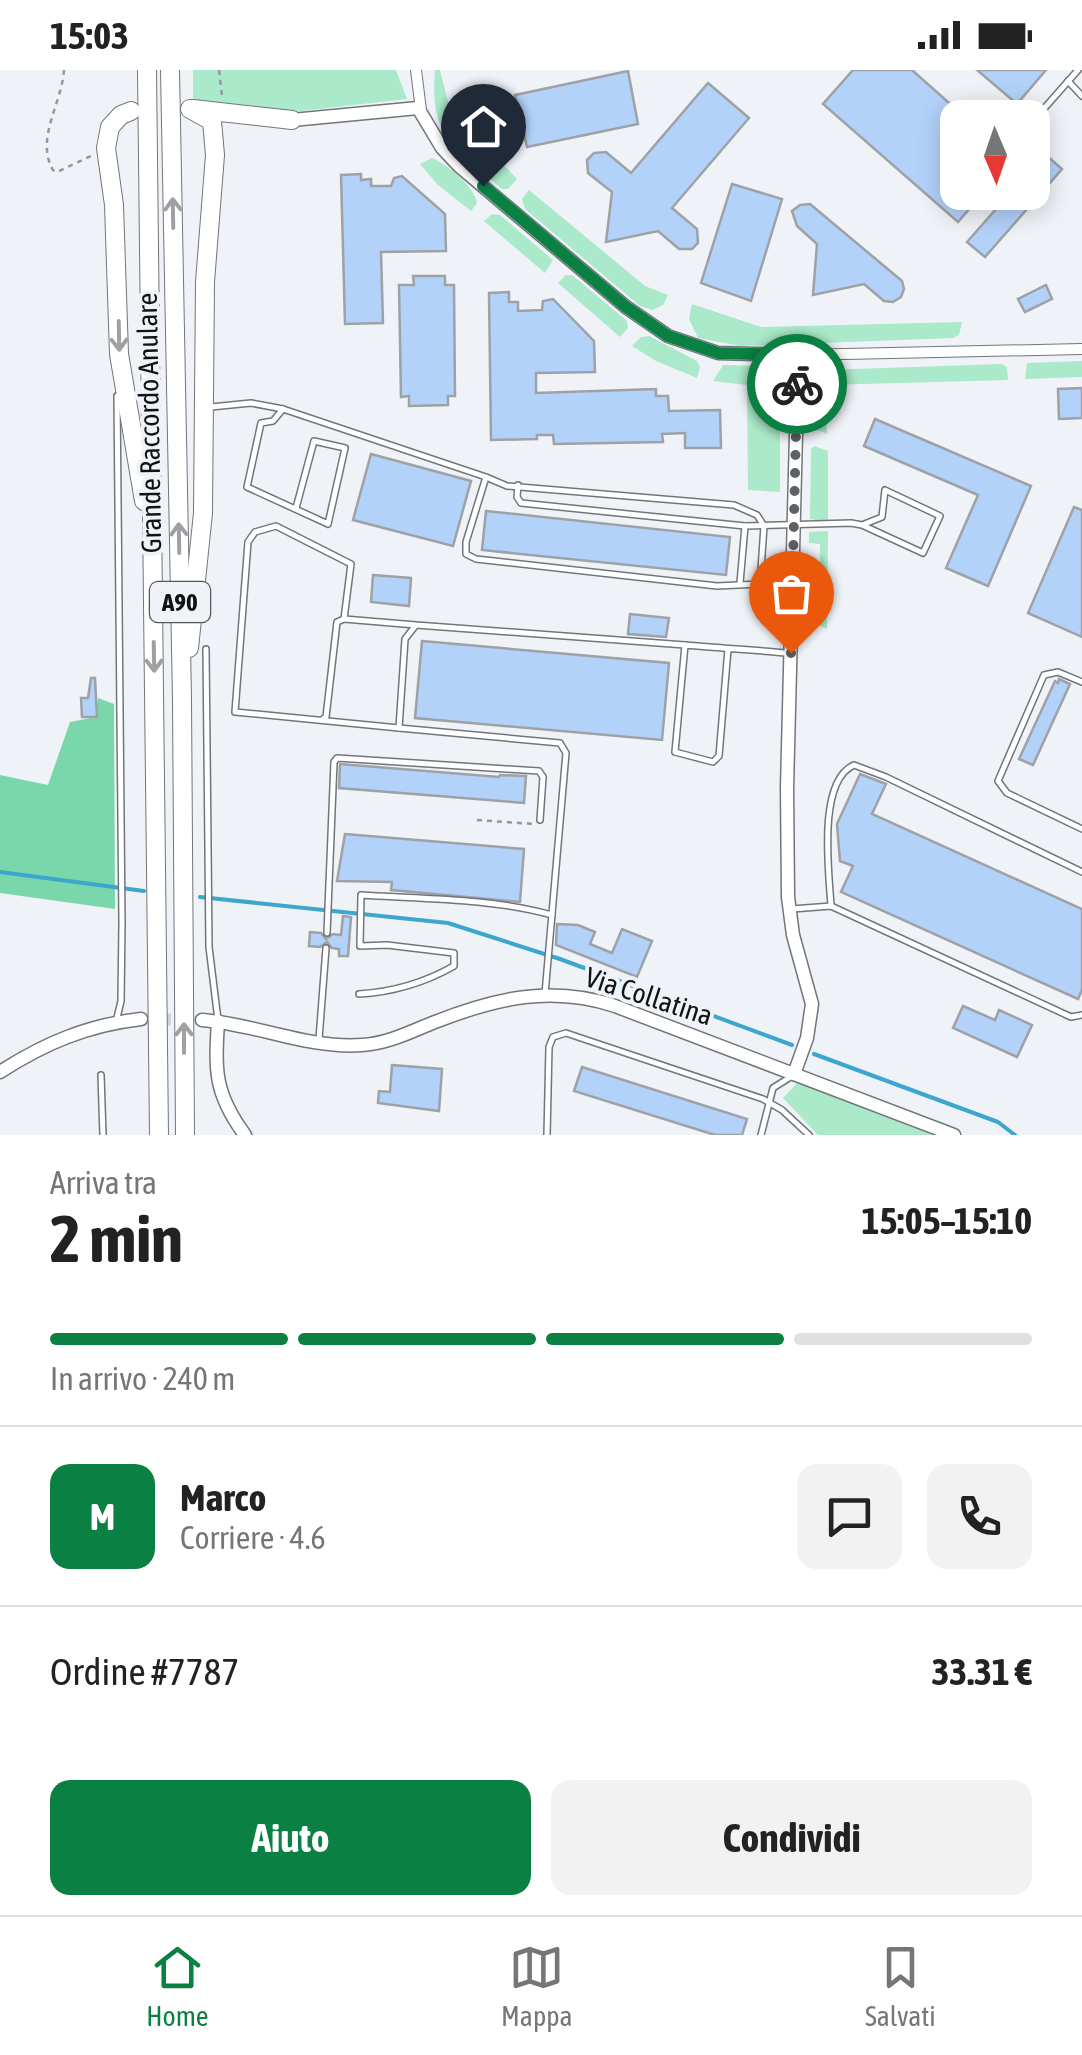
<!DOCTYPE html>
<html lang="it">
<meta charset="utf-8">
<style>
body{margin:0;font-family:"Asap Condensed",sans-serif;background:#f2f2f2;color:#222;height:100vh;display:flex;flex-direction:column;font-size:38px;white-space:nowrap}
*{box-sizing:border-box;margin:0}
p{font-size:32px;color:#767676}
.icon{flex:none;width:55px;height:55px;fill:none;stroke:currentColor;stroke-width:2;stroke-linecap:round;stroke-linejoin:round}
.map{position:relative;height:1065px;overflow:hidden}
.sheet{display:flex;flex-direction:column;background:#fff;flex:1}
.sheet>*{flex:none}
.needle{width:65px;rotate:178deg}
.buttons{position:absolute;left:940px;top:30px;display:grid;gap:20px}
.buttons a{display:grid;place-items:center;width:110px;height:110px;border-radius:20px;background:#fff;box-shadow:0 5px 25px #0003;font-size:50px}
.pin{position:absolute;display:grid;place-items:center;width:85px;height:85px;color:#fff;margin:-102px -42px;border-radius:50% 50% 50% 0;rotate:-45deg;box-shadow:0 0 10px #0007}
.pin .icon{rotate:45deg}
.courier{position:absolute;display:grid;place-items:center;width:100px;height:100px;margin:-50px;border:8px solid #0b8043;border-radius:50%;background:#fff;color:#222;box-shadow:0 2px 12px #0007}
.head em{font-style:normal;font-weight:700}
.head div{display:flex;flex-direction:column-reverse}
.head{display:flex;align-items:center;justify-content:space-between;height:170px;padding:0 50px}
h1{font-size:65px;font-weight:700;line-height:75px}
.bar{display:grid;grid-template-columns:repeat(4,1fr);gap:15px 10px;align-content:center;height:120px;padding:0 50px}
.bar i{height:12px;border-radius:8px;background:#e0e0e0}
.bar .active{background:#0b8043}
.bar p{grid-column:span 4}
.line{display:flex;align-items:center;gap:25px;padding:0 50px;border-top:2px solid #e0e0e0}
.line div{flex:1}
.round{display:grid;place-items:center;flex:none;width:105px;height:105px;border-radius:20px;background:#f2f2f2}
.button{display:flex;gap:20px;margin-top:auto;padding:20px 50px}
.button a{flex:1;height:115px;border-radius:20px;background:#0b8043;color:#fff;font-size:40px;font-weight:700;line-height:115px;text-align:center}
.button a+a{background:#f2f2f2;color:#222}
.status{display:flex;justify-content:space-between;align-items:center;height:70px;padding:0 50px;background:#fff;direction:ltr}
.status svg{height:28px;fill:currentColor}
.menu{display:flex;justify-content:space-around;align-items:center;height:140px;border-top:2px solid #e0e0e0;background:#fff;font-size:28px;color:#767676}
.menu a{display:grid;justify-items:center;gap:5px}
.menu .active{color:#0b8043}
.map>svg:first-child{display:block}
.green{fill:#aae9c9}
.forest{fill:#7ad7ac}
.lines{fill:none;stroke-linecap:round;stroke-linejoin:round}
.stream{stroke:#3ca6cc;stroke-width:4}
.building{fill:#b3d2fa;stroke:#9ea1a5;stroke-width:2.5}
.tertiary-tunnel{stroke:#ced1d6;stroke-width:12;stroke-dasharray:12 6;stroke-linecap:butt}
.service-casing{stroke:#72757a;stroke-width:8}
.minor-casing{stroke:#72757a;stroke-width:12}
.tertiary-casing{stroke:#72757a;stroke-width:15}
.motorway-casing{stroke:#72757a;stroke-width:20}
.path{stroke:#94979b;stroke-width:2.5;stroke-dasharray:5 5;stroke-linecap:butt}
.service{stroke:#fff;stroke-width:5}
.minor{stroke:#fff;stroke-width:10}
.tertiary{stroke:#fff;stroke-width:12}
.motorway{stroke:#fff;stroke-width:18}
.oneway{stroke:#9fa0a1}
.done{stroke:#5e6163;stroke-width:10;stroke-dasharray:0 18}
.route{stroke:#0b8043;stroke-width:12}
.labels{text-anchor:middle;stroke-width:8;stroke-linejoin:round;paint-order:stroke}
.shield{fill:#eff3f8;stroke:#535658;stroke-width:2.5}
.shield-label{font-size:25px;font-weight:bold;fill:#101213}
.street-label{font-size:28px;fill:#101213;stroke:#eff3f8}
</style>
<div class="status"><b>15:03</b><svg viewBox="0 0 49 12"><path d="M0 12V9h3v3zM5 12V6h3v6zM10 12V3h3v9zM15 12V0h3v12zM26 1h20v11H26zM47 4h2v5h-2z"/></svg></div>
<div class="map">
<svg width="1082" height="1065" viewBox="0 0 1082 1065">
<rect width="100%" height="100%" fill="#eff3f8"/>
<g class="green">
<polygon points="193,0 396,0 407,29 292,42 193,30"/>
<path d="M435,0H440L448,32L483,72L457,77C433,57 433,28 435,0Z"/>
<polygon points="494,85 517,109 508,119 502,119 475,96 478,88"/>
<path d="M432,88C447,94 474,116 477,133L471,141L438,115L420,94Z"/>
<polygon points="529,120 645,216 668,225 663,235 652,240 640,236 525,139 522,129"/>
<polygon points="492,144 500,145 553,190 545,203 484,151"/>
<polygon points="566,205 572,205 627,251 628,258 620,267 558,213"/>
<polygon points="692,234 761,257 962,252 959,265 953,268 741,276 698,268 689,249"/>
<polygon points="649,266 697,291 700,297 697,308 656,291 632,276 641,267"/>
<polygon points="1082,291 1082,307 1025,309 1027,293"/>
<polygon points="1001,294 1007,297 1008,310 825,315 827,364 810,357 812,307 824,300"/>
<polygon points="723,295 772,296 780,302 780,422 748,420 747,315 713,311"/>
<polygon points="814,376 828,381 828,452 810,449 811,379"/>
<polygon points="828,461 827,559 819,555 820,474 809,473 809,462"/>
<polygon points="798,1012 933,1065 818,1065 783,1028"/>
</g>
<polygon class="forest" points="98,628 114,634 115,839 0,823 0,705 48,715 70,652 96,647"/>
<g class="lines">
<g class="stream">
<polyline points="0,802 144,821"/>
<polyline points="200,827 448,853 560,889 792,975"/>
<polyline points="814,984 998,1052 1015,1065"/>
</g>
</g>
<g class="building">
<polygon points="853,0 912,0 966,48 958,48 958,122 984,122 958,152 823,34"/>
<polygon points="977,0 1046,0 1017,34"/>
<polygon points="628,1 638,54 527,77 515,25"/>
<polygon points="708,13 749,48 672,138 697,159 698,173 692,179 679,179 658,161 606,172 612,122 588,103 587,90 594,83 606,82 631,103"/>
<polygon points="1045,84 1062,99 985,187 967,172 1011,122 1032,122 1032,98"/>
<polygon points="361,104 361,110 371,109 371,116 391,116 394,108 402,106 445,144 446,181 381,182 383,253 345,254 341,105"/>
<polygon points="732,114 782,129 751,231 701,213"/>
<polygon points="810,134 902,211 904,219 901,227 893,232 884,231 864,214 813,225 817,174 797,156 792,141 800,135"/>
<polygon points="413,206 445,206 445,215 454,215 455,326 448,326 448,335 409,336 409,326 401,327 399,215 414,215"/>
<polygon points="1046,215 1052,229 1025,242 1018,229"/>
<polygon points="509,222 509,232 518,232 518,241 542,240 543,231 553,229 594,271 595,302 536,303 536,323 656,319 656,326 668,326 669,341 720,340 721,378 685,378 685,363 662,364 663,372 554,374 553,365 537,365 537,369 491,370 489,223"/>
<polygon points="1082,318 1082,348 1059,349 1058,319"/>
<polygon points="875,349 1031,416 988,516 946,498 978,425 864,376"/>
<polygon points="371,384 471,411 453,476 353,450"/>
<polygon points="1074,437 1082,440 1082,567 1028,543"/>
<polygon points="486,441 730,467 726,505 482,480"/>
<polygon points="373,505 411,508 409,536 371,532"/>
<polygon points="630,544 669,548 666,567 628,564"/>
<polygon points="422,571 669,593 662,670 415,648"/>
<polygon points="91,608 95,608 97,647 82,647 81,628 88,628"/>
<polygon points="1059,609 1070,614 1033,695 1019,689 1055,611 1058,613"/>
<polygon points="340,694 499,707 500,705 526,706 524,733 339,718"/>
<polygon points="860,704 886,714 872,744 1082,839 1082,920 1078,929 841,822 853,796 840,791 837,754"/>
<polygon points="345,764 524,779 520,832 391,820 392,812 337,811"/>
<polygon points="343,846 351,847 348,886 339,886 339,879 332,878 327,872 320,877 309,876 310,862 321,863 326,869 333,864 341,865"/>
<polygon points="557,854 578,855 595,862 590,874 612,883 622,859 652,871 637,907 556,875"/>
<polygon points="963,936 995,950 999,940 1032,955 1017,987 953,958"/>
<polygon points="392,995 442,999 439,1041 378,1033 379,1021 390,1022"/>
<polygon points="582,997 747,1049 742,1065 715,1065 574,1021"/>
</g>
<g class="lines">
<polyline class="tertiary-tunnel" points="141,949 190,950"/>
<defs>
<g id="service">
<polyline points="1068,11 1082,26"/>
<polyline points="1041,42 1078,0"/>
<polyline points="211,337 251,333 283,339 486,407 507,416 734,435 757,445 764,456 760,514 717,516 476,489 466,484 466,472 486,407"/>
<polyline points="283,339 273,351 261,353 247,417 328,454 345,378 314,371 296,438"/>
<polyline points="518,415 517,427 521,433 745,456 851,453 862,455 923,483 940,446 885,420 882,447 862,455"/>
<polyline points="740,513 745,456"/>
<polyline points="760,514 792,515"/>
<polyline points="416,555 344,549 351,494 276,456 255,462 248,472 235,642 399,658 405,569 416,555 685,575"/>
<polyline points="206,579 209,877 218,950"/>
<path d="M728,579L719,686L713,692L675,682L685,575C719,578 754,580 788,583"/>
<polyline points="1082,612 1058,602 1044,605 998,711 1007,723 1082,759"/>
<polyline points="323,649 326,647 337,552 344,549"/>
<polyline points="399,658 560,673 566,683 545,924"/>
<path d="M831,836C829,803 817,711 854,695L886,707L1082,802"/>
<polyline points="792,839 831,836 1071,947 1082,945"/>
<polyline points="327,863 334,692 337,688 539,701 543,707 540,750"/>
<path d="M359,924C394,922 424,913 454,896V883L387,875L360,876L361,825C425,829 490,828 552,845"/>
<polyline points="116,952 121,931 122,853 117,326"/>
<polyline points="319,969 326,878"/>
<polyline points="101,1005 103,1065"/>
<polyline points="547,1065 549,977 553,967 566,963 763,1029 782,1040 809,1065"/>
<polyline points="761,1065 773,1018 792,1006"/>
</g>
<g id="minor">
<polyline points="416,0 421,40"/>
<polyline points="798,285 1082,279"/>
</g>
<g id="tertiary">
<polyline points="292,50 418,38 442,78 459,96 626,237 668,266 718,283 798,285 787,718 788,827 793,865 812,934 807,968 794,1004"/>
<path d="M202,950C256,954 308,979 362,975C387,974 412,961 435,952C496,928 552,915 615,936L954,1065"/>
<path d="M218,951C215,1001 214,1023 245,1065"/>
<path d="M0,1002C45,973 88,955 141,949"/>
</g>
<g id="motorway">
<polyline points="147,0 159,1065"/>
<polyline points="170,0 182,629 185,1065"/>
<polyline points="193,39 292,50"/>
<polyline points="131,41 121,45 110,57 106,78 114,135 119,284 144,431"/>
<polyline points="189,578 203,443 205,212 215,85 212,51 190,39"/>
</g>
</defs>
<use href="#service" class="service-casing"/>
<use href="#minor" class="minor-casing"/>
<use href="#tertiary" class="tertiary-casing"/>
<use href="#motorway" class="motorway-casing"/>
<g class="path">
<path d="M64,0C62,33 35,69 53,100L57,102L93,85"/>
<polyline points="219,0 222,26"/>
<polyline points="477,750 534,754"/>
</g>
<use href="#service" class="service"/>
<use href="#minor" class="minor"/>
<use href="#tertiary" class="tertiary"/>
<use href="#motorway" class="motorway"/>
</g>
<defs><path id="oneway-shaft" d="M-6 0H5M1.5-3L5.5 0L1.5 3" fill="none" stroke-width="1.6" stroke-linecap="round" stroke-linejoin="round" transform="scale(2.5)"/></defs>
<g class="oneway">
<use href="#oneway-shaft" transform="translate(173 143) rotate(-91)"/>
<use href="#oneway-shaft" transform="translate(119 266) rotate(89)"/>
<use href="#oneway-shaft" transform="translate(179 468) rotate(-91)"/>
<use href="#oneway-shaft" transform="translate(154 587) rotate(89)"/>
<use href="#oneway-shaft" transform="translate(184 968) rotate(-90)"/>
</g>
<g class="lines">
<polyline class="done" points="791,583 797,314"/>
<polyline class="route" points="483,116 626,237 668,266 718,283 798,285 797,314"/>
</g>
<g class="labels">
<rect class="shield" x="150" y="512" width="60" height="40" rx="8"/>
<g class="shield-label">
<text x="180" y="541">A90</text>
</g>
<g class="street-label">
<text transform="translate(149 353) rotate(-91)" y="10">Grande Raccordo Anulare</text>
<text transform="translate(649 926) rotate(18)" y="10">Via Collatina</text>
</g>
</g>
</svg>
<div class="buttons">
<a><svg class="needle" viewBox="-14 -14 28 28"><path d="M0-13l5 13h-10z" fill="#e53935"/><path d="M0 13l5-13h-10z" fill="#767676"/></svg></a>
</div>
<div class="pin" style="left:791px;top:583px;background:#ea580c"><svg class="icon" aria-label="bag" viewBox="0 0 24 24"><path d="M5 8h14l-1 12H6zM9 8a3 3 0 0 1 6 0"/></svg></div>
<div class="pin" style="left:483px;top:116px;background:#1f2937"><svg class="icon" aria-label="home" viewBox="0 0 24 24"><path d="M3 11l9-7 9 7M6 9v11h12V9"/></svg></div>
<div class="courier" style="left:797px;top:314px"><svg class="icon" aria-label="bike" viewBox="0 0 24 24"><circle cx="6" cy="16" r="4"/><circle cx="18" cy="16" r="4"/><path d="M6 16l4-8h5l3 8M10 8l3 8H6M13 5h3"/></svg></div>
</div>
<section class="sheet">
<div class="head"><div><h1>2 min</h1><p>Arriva tra</p></div><em>15:05–15:10</em></div>
<div class="bar"><i class="active"></i><i class="active"></i><i class="active"></i><i></i><p>In arrivo · 240 m</p></div>
<div class="line" style="height:180px"><b class="round" style="background:#0b8043;color:#fff">M</b><div><b>Marco</b><p>Corriere · 4.6</p></div><a class="round"><svg class="icon" aria-label="chat" viewBox="0 0 24 24"><path d="M4 5h16v11H9l-5 4z"/></svg></a><a class="round"><svg class="icon" aria-label="phone" viewBox="0 0 24 24"><path d="M5 4h4l2 5-3 2q2 4 5 5l2-3 5 2v4C11 20 4 13 5 4z"/></svg></a></div>
<div class="line" style="height:130px"><div>Ordine #7787</div><b>33.31 €</b></div>
<div class="button"><a>Aiuto</a><a>Condividi</a></div>
</section>
<nav class="menu">
<a class="active"><svg class="icon" aria-label="home" viewBox="0 0 24 24"><path d="M3 11l9-7 9 7M6 9v11h12V9"/></svg>Home</a>
<a><svg class="icon" aria-label="map" viewBox="0 0 24 24"><path d="M3 6l6-2 6 2 6-2v14l-6 2-6-2-6 2zM9 4v14M15 6v14"/></svg>Mappa</a>
<a><svg class="icon" aria-label="saved" viewBox="0 0 24 24"><path d="M7 4h10v16l-5-4-5 4z"/></svg>Salvati</a>
</nav>
